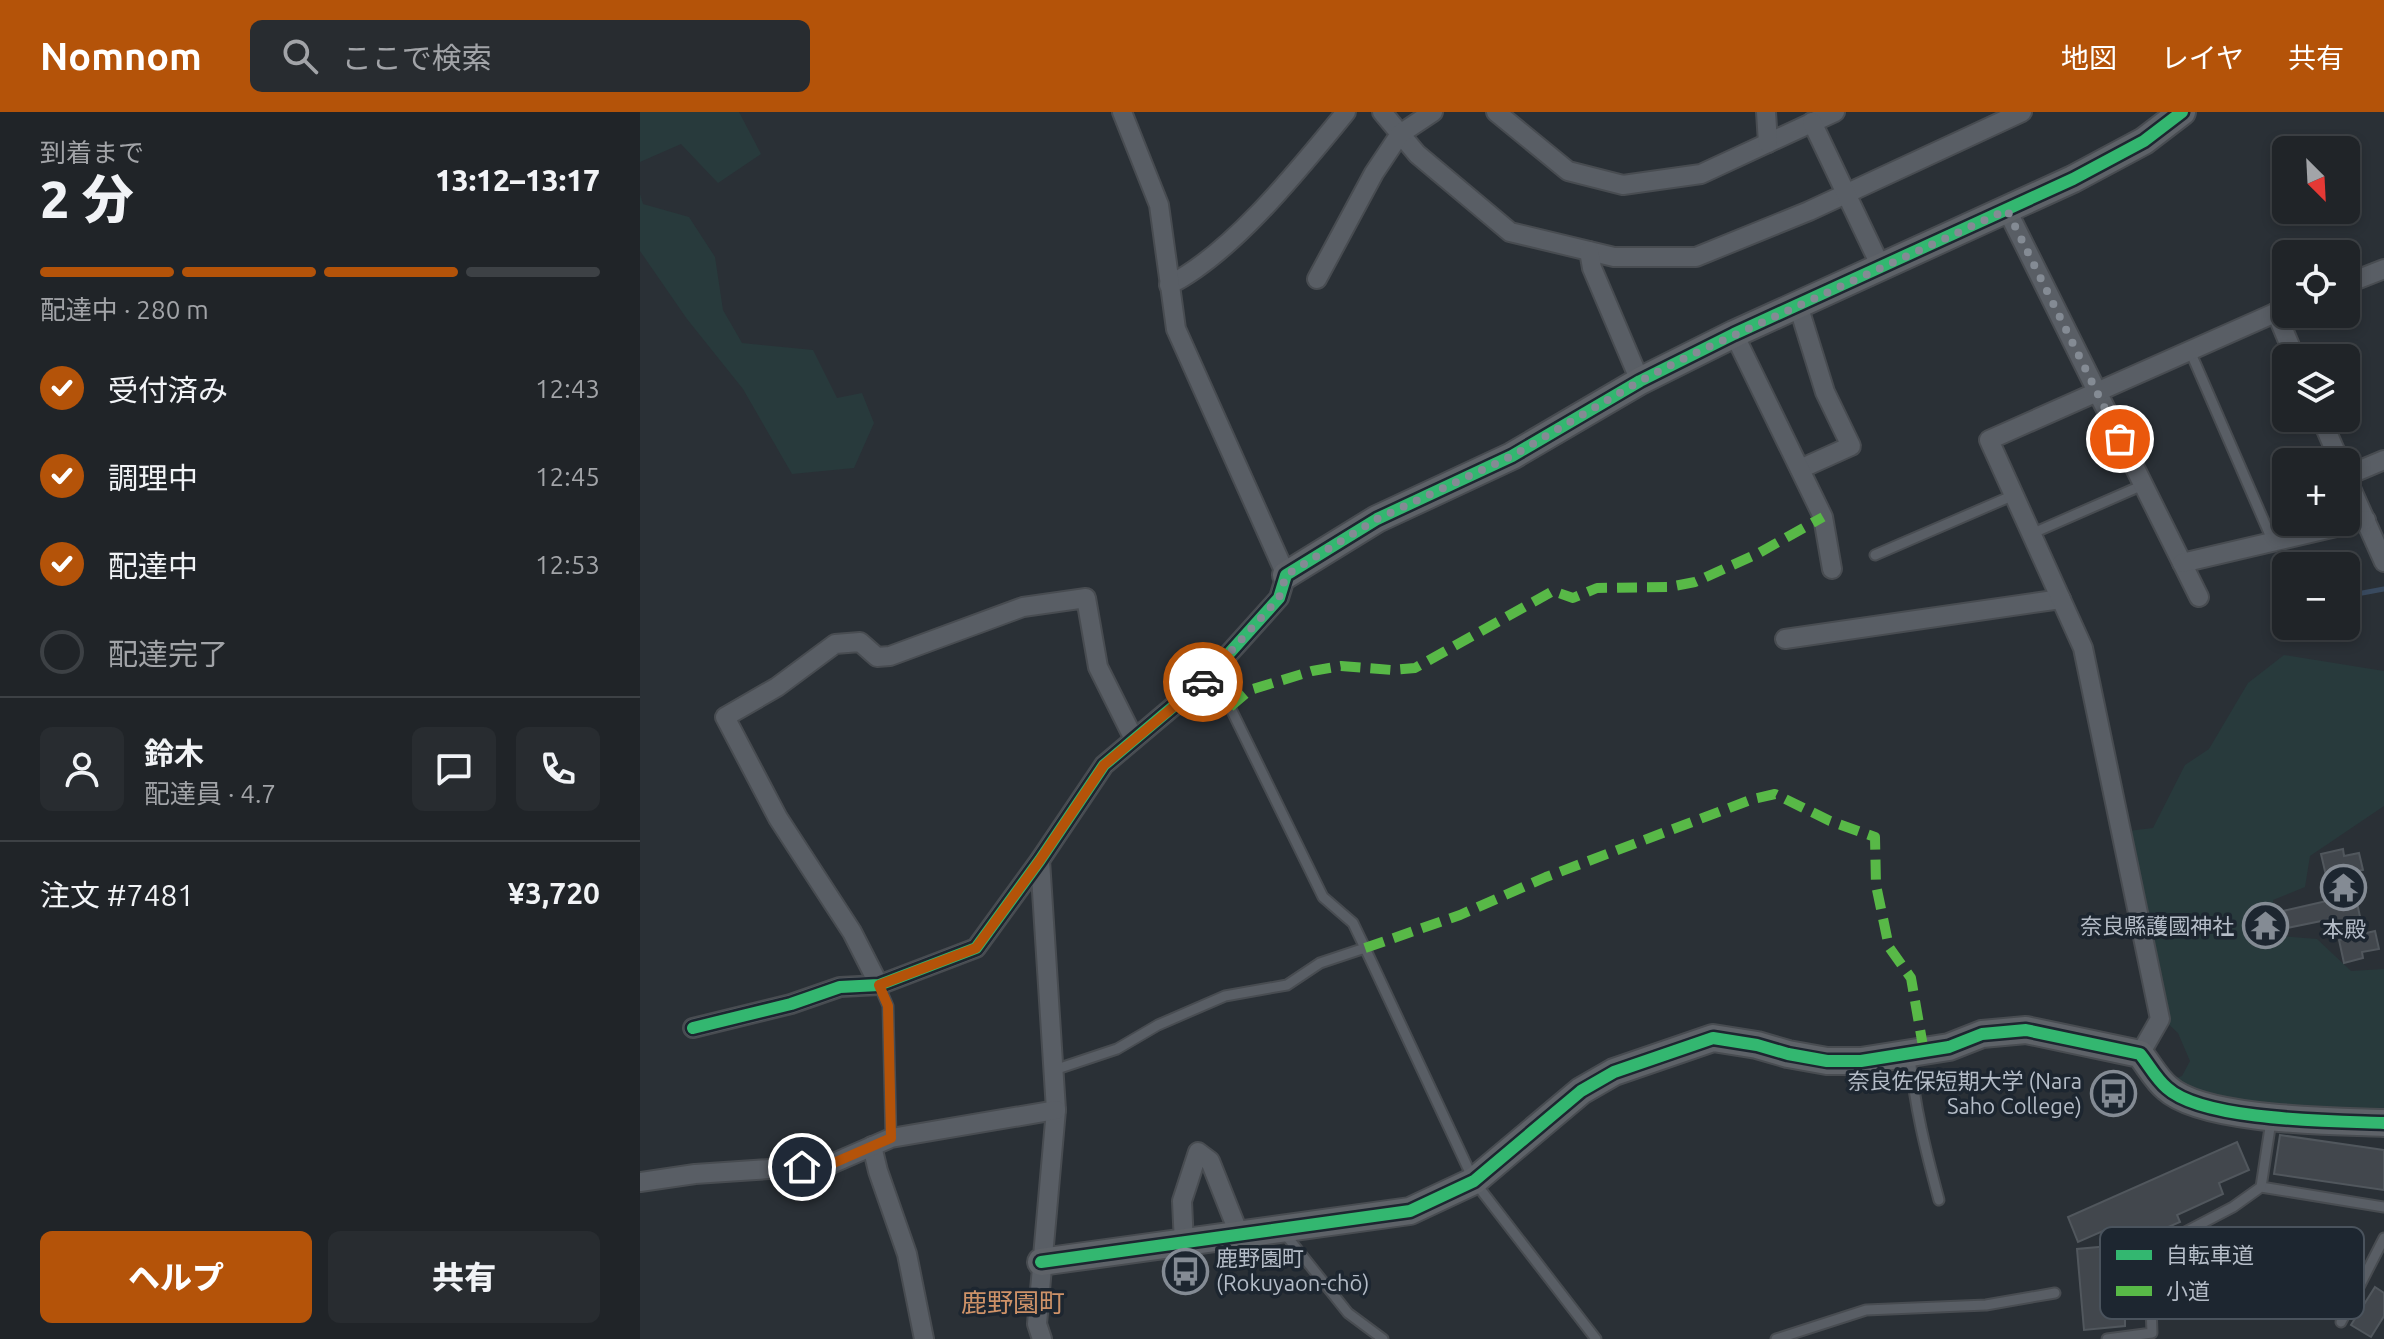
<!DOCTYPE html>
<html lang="ja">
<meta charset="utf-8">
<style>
body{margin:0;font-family:Ubuntu,"Noto Sans JP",sans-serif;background:#282c30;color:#f1f3f6;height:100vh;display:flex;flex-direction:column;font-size:30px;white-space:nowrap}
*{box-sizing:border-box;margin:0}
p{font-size:26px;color:#a2a4a8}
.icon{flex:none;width:44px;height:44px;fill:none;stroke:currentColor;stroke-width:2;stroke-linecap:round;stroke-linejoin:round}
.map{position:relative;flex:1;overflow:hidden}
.panel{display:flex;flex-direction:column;background:#202428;width:640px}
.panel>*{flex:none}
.needle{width:52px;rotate:156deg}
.controls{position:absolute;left:1632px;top:24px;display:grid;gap:16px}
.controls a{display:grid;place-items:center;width:88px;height:88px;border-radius:12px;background:#202428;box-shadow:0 4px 12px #0003,0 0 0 2px #3d4145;font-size:40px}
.pin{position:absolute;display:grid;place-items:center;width:68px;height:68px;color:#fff;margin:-34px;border:4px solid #fff;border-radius:50%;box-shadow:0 2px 8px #0007}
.courier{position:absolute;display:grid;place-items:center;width:80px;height:80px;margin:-40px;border:6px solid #b45309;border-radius:50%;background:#fff;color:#222;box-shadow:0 2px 10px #0007}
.headline em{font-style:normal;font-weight:800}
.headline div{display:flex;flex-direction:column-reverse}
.headline{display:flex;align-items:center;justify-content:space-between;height:136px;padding:0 40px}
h1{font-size:52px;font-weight:800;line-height:60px}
.bar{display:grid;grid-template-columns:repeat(4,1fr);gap:12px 8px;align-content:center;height:96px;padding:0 40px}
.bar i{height:10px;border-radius:6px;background:#3d4145}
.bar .on{background:#b45309}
.bar p{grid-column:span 4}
.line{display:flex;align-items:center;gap:20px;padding:0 40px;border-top:2px solid #3d4145}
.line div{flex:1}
.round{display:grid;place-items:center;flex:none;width:84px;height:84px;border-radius:12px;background:#282c30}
ol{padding:0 40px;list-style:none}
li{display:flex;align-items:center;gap:24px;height:88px}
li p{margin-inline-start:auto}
li .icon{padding:8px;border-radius:50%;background:#b45309;color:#fff;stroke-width:4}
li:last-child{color:#a2a4a8}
li i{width:44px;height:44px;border:4px solid #3d4145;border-radius:50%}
.button{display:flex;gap:16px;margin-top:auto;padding:16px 40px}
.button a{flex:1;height:92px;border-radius:12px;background:#b45309;color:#fff;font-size:32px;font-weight:800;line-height:92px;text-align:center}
.button a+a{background:#282c30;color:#f1f3f6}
header{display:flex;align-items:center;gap:48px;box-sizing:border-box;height:112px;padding:0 40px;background:#b45309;color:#fff}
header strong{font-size:38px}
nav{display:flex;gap:44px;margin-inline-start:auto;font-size:28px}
.search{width:560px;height:72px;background:#282c30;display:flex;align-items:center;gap:20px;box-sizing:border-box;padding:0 28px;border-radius:12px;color:#a2a4a8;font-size:30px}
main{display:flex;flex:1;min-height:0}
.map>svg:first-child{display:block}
.green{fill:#283a3c}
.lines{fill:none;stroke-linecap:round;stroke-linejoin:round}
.stream{stroke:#394a5f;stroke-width:5}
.building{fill:#42474d;stroke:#51575d;stroke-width:2}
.lane-casing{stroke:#484c51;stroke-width:13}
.street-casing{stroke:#484c51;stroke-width:22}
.secondary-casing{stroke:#484c51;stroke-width:30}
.lane{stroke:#595e65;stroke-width:9}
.street{stroke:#595e65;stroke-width:18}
.secondary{stroke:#5e6268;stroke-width:26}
.quiet{stroke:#58b947;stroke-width:10;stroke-dasharray:20 10;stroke-linecap:butt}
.cycleway-casing{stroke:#1d2630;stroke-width:17}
.cycleway{stroke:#33b770;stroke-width:12}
.done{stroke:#848b94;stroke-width:8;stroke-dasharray:0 14.4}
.route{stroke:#b45309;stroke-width:10}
.labels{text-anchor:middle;stroke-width:7;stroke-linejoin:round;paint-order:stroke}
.poi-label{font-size:22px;fill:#b4bcc7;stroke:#1d2630;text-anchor:end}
.quarter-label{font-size:26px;fill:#ce9268;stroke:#1d2630}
.key{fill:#1d2630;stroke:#4a535d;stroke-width:2}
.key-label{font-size:22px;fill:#b4bcc7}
</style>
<header>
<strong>Nomnom</strong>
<div class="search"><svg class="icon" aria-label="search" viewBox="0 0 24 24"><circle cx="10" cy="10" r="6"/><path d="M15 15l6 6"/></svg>ここで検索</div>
<nav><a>地図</a><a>レイヤ</a><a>共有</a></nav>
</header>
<main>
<section class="panel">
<div class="headline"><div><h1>2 分</h1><p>到着まで</p></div><em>13:12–13:17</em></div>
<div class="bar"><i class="on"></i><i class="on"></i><i class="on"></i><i></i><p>配達中 · 280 m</p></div>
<ol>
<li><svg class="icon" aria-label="check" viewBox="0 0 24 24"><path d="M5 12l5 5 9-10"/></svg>受付済み<p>12:43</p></li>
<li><svg class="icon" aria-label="check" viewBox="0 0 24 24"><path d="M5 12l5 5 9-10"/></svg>調理中<p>12:45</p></li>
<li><svg class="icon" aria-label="check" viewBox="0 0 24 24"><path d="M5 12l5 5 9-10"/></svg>配達中<p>12:53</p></li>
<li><i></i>配達完了</li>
</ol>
<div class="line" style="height:144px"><a class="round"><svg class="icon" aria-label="person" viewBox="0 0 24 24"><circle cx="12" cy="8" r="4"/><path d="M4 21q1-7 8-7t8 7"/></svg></a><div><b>鈴木</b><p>配達員 · 4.7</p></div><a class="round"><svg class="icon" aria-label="chat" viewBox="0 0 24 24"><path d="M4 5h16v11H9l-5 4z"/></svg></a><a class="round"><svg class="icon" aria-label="phone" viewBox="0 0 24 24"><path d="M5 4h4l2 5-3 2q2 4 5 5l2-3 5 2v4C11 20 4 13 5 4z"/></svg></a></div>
<div class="line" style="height:104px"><div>注文 #7481</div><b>¥3,720</b></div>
<div class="button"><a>ヘルプ</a><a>共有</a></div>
</section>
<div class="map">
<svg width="1744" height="1227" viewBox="0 0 1744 1227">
<rect width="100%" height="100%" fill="#2a3036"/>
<g class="green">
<polygon points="0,0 99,0 121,42 78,71 41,32 0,50"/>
<polygon points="0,82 3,92 49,105 75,145 83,198 102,231 173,238 197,286 222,281 234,311 214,356 152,362 103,277 47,207 0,139"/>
<polygon points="1644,543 1744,559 1744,694 1670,744 1665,775 1633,788 1638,824 1677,827 1711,859 1744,857 1744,1001 1551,987 1529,969 1542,964 1550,949 1538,921 1525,909 1488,719 1513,716 1545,653 1569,637 1608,571"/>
</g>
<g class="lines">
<g class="stream">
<polyline points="1706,484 1744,477"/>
<polyline points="1643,491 1646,491"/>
</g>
</g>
<g class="building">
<polygon points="1703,737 1704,744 1719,741 1723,758 1701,762 1704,775 1713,773 1721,809 1697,814 1696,806 1647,816 1643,799 1691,788 1688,778 1694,777 1692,766 1687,768 1681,742"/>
<polygon points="1710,811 1714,824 1735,819 1739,837 1722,840 1723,846 1704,851 1699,828 1704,827 1700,813"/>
<polygon points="1640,1023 1744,1038 1744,1078 1634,1062"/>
<polygon points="1597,1030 1609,1058 1579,1071 1583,1082 1537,1103 1540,1110 1512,1122 1508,1115 1478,1128 1472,1115 1438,1130 1428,1105"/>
<polygon points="1480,1133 1481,1145 1491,1144 1497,1203 1485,1204 1485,1214 1444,1218 1437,1137"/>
<polygon points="1735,1175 1744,1181 1744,1204 1731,1225 1711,1213"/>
</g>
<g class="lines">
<defs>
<g id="lane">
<polyline points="1550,239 1633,430"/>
<polyline points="1391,422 1503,373"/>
<polyline points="1235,443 1374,383"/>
<polyline points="567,566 590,595 683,785 713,811 725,836"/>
<polyline points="239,873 248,894 251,1026"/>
<path d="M1270,943C1274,993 1286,1040 1299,1088"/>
<polyline points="414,958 477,937 518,913 585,884 647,873 680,851 725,836 834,1069 956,1227"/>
<polyline points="1621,1075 1744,1095"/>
<polyline points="645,1122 708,1201 743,1227"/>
<polyline points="1701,1210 1744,1126"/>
<polyline points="1136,1227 1226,1198 1346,1193 1415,1181"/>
<polyline points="1467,1227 1512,1221 1509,1139 1593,1095 1621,1075 1631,1009"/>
</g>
<g id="street">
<polyline points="742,0 777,42 870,120 974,145 1056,145 1169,99 1382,0"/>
<polyline points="856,0 928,59 983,73 1061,62 1195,0"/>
<polyline points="1126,0 1128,31"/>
<polyline points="1172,10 1241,155"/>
<polyline points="1367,98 1559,485"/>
<polyline points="949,139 952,156 1000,269"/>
<polyline points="677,167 734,61 760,22 793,0"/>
<polyline points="1706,172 1744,157"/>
<path d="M529,173C593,141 660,56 706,0"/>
<polyline points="1158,193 1185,280 1211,334 1160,357"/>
<polyline points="1636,200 1655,246"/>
<polyline points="1094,222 1183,405 1192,457"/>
<polyline points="1681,306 1700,350"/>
<polyline points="1706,364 1744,348"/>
<polyline points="1706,365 1744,450"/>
<polyline points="1542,451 1726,408"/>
<polyline points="1145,527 1421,487"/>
<polyline points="400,748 416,998 397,1212 402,1227"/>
<polyline points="239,873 212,820 138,706 85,605 137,575 195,532 220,530 237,545 250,544 383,495 446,486 458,555 494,627"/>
<polyline points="53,916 151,892 200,875 239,873 336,836 400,748 464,653 567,566 639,486 646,463 536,217 519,93 482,0"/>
<polyline points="1500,942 1520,907 1443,536 1349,328 1646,196"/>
<polyline points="232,1034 238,1059 267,1142 284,1227"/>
<polyline points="0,1070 55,1062 189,1053 251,1026 416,998"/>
<polyline points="544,1132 542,1089 558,1040 570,1049 599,1122"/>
</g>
<g id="secondary">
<polyline points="646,463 737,407 872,344 1000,269 1094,222 1433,67 1504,29 1542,0"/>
<path d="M401,1150L770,1099L834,1069L941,979L974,960L1073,926L1117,933L1148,942L1187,949H1221L1309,935L1342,922L1386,918L1500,942C1509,953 1516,967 1527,976C1563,1009 1693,1009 1744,1011"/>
</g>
</defs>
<use href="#lane" class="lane-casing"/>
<use href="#street" class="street-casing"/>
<use href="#secondary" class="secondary-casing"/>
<use href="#lane" class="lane"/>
<use href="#street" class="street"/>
<use href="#secondary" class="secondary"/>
<g class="quiet">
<polyline points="590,595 610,578 672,559 701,554 752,558 775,556 913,479 933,486 957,476 1029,475 1055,470 1117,442 1183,405"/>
<polyline points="725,836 820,803 906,765 1113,687 1135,682 1190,709 1235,725 1236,773 1249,835 1271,866 1284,940"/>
</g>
<defs>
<g id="cycleway">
<polyline points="53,916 151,892 200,875 239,873 336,836 400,748 464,653 567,566 639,486 646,463 737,407 872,344 1000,269 1094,222 1433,67 1504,29 1542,0"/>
<path d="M401,1150L770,1099L834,1069L941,979L974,960L1073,926L1117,933L1148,942L1187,949H1221L1309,935L1342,922L1386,918L1500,942C1509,953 1516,967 1527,976C1563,1009 1693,1009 1744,1011"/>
</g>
</defs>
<use href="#cycleway" class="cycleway-casing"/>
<use href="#cycleway" class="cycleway"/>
</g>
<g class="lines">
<polyline class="done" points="563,570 639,486 646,463 737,407 872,344 1000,269 1047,245 1367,98 1480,327"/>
<polyline class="route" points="162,1055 189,1053 251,1026 248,894 239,873 336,836 400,748 464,653 563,570"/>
</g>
<defs>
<symbol id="temple-ring" viewBox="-11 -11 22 22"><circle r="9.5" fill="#1d2630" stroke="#848b94" stroke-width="1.5"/><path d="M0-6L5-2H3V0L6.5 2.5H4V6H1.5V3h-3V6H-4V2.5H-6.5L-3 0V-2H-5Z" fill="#848b94"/></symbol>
<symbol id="bus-ring" viewBox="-11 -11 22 22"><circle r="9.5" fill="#1d2630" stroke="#848b94" stroke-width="1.5"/><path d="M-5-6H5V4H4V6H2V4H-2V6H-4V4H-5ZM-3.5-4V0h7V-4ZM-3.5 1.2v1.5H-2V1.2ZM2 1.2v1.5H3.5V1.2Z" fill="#848b94"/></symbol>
</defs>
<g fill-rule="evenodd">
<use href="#temple-ring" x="1678" y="750" width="51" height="51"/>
<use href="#temple-ring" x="1600" y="788" width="51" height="51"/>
<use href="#bus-ring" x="1448" y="956" width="51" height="51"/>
<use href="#bus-ring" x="520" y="1134" width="51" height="51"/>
</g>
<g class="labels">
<g class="poi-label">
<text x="1594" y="822">奈良縣護國神社</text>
<text x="1704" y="825" text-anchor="middle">本殿</text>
<text x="1442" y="977">奈良佐保短期大学 (Nara<tspan x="1442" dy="25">Saho College)</tspan></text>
<text x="576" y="1154" text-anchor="start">鹿野園町<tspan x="576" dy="25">(Rokuyaon-chō)</tspan></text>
</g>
<g class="quarter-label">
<text x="373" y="1200">鹿野園町</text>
</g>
</g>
<rect x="1460" y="1115" width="264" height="92" rx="12" class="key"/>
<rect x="1476" y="1138" width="36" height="10" fill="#33b770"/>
<rect x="1476" y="1174" width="36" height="10" fill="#58b947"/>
<g class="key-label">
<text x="1526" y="1151">自転車道</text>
<text x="1526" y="1187">小道</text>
</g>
</svg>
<div class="controls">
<a><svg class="needle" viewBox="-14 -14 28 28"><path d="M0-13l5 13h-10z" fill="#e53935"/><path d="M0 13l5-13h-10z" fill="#a2a4a8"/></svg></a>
<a><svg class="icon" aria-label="locate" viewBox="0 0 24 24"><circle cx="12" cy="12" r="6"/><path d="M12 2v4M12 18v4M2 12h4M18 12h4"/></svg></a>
<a><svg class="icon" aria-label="layers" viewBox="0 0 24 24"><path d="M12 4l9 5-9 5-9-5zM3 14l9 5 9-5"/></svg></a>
<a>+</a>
<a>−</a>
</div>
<div class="pin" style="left:1480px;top:327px;background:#ea580c"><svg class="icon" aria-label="bag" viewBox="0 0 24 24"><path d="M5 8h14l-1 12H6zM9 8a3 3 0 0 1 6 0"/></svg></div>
<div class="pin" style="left:162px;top:1055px;background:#1f2937"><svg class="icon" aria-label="home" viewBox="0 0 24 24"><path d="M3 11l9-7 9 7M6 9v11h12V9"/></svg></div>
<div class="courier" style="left:563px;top:570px"><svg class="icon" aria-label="car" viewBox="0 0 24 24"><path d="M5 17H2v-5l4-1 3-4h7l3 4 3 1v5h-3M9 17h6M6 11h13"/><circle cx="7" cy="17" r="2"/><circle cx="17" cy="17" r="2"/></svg></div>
</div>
</main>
